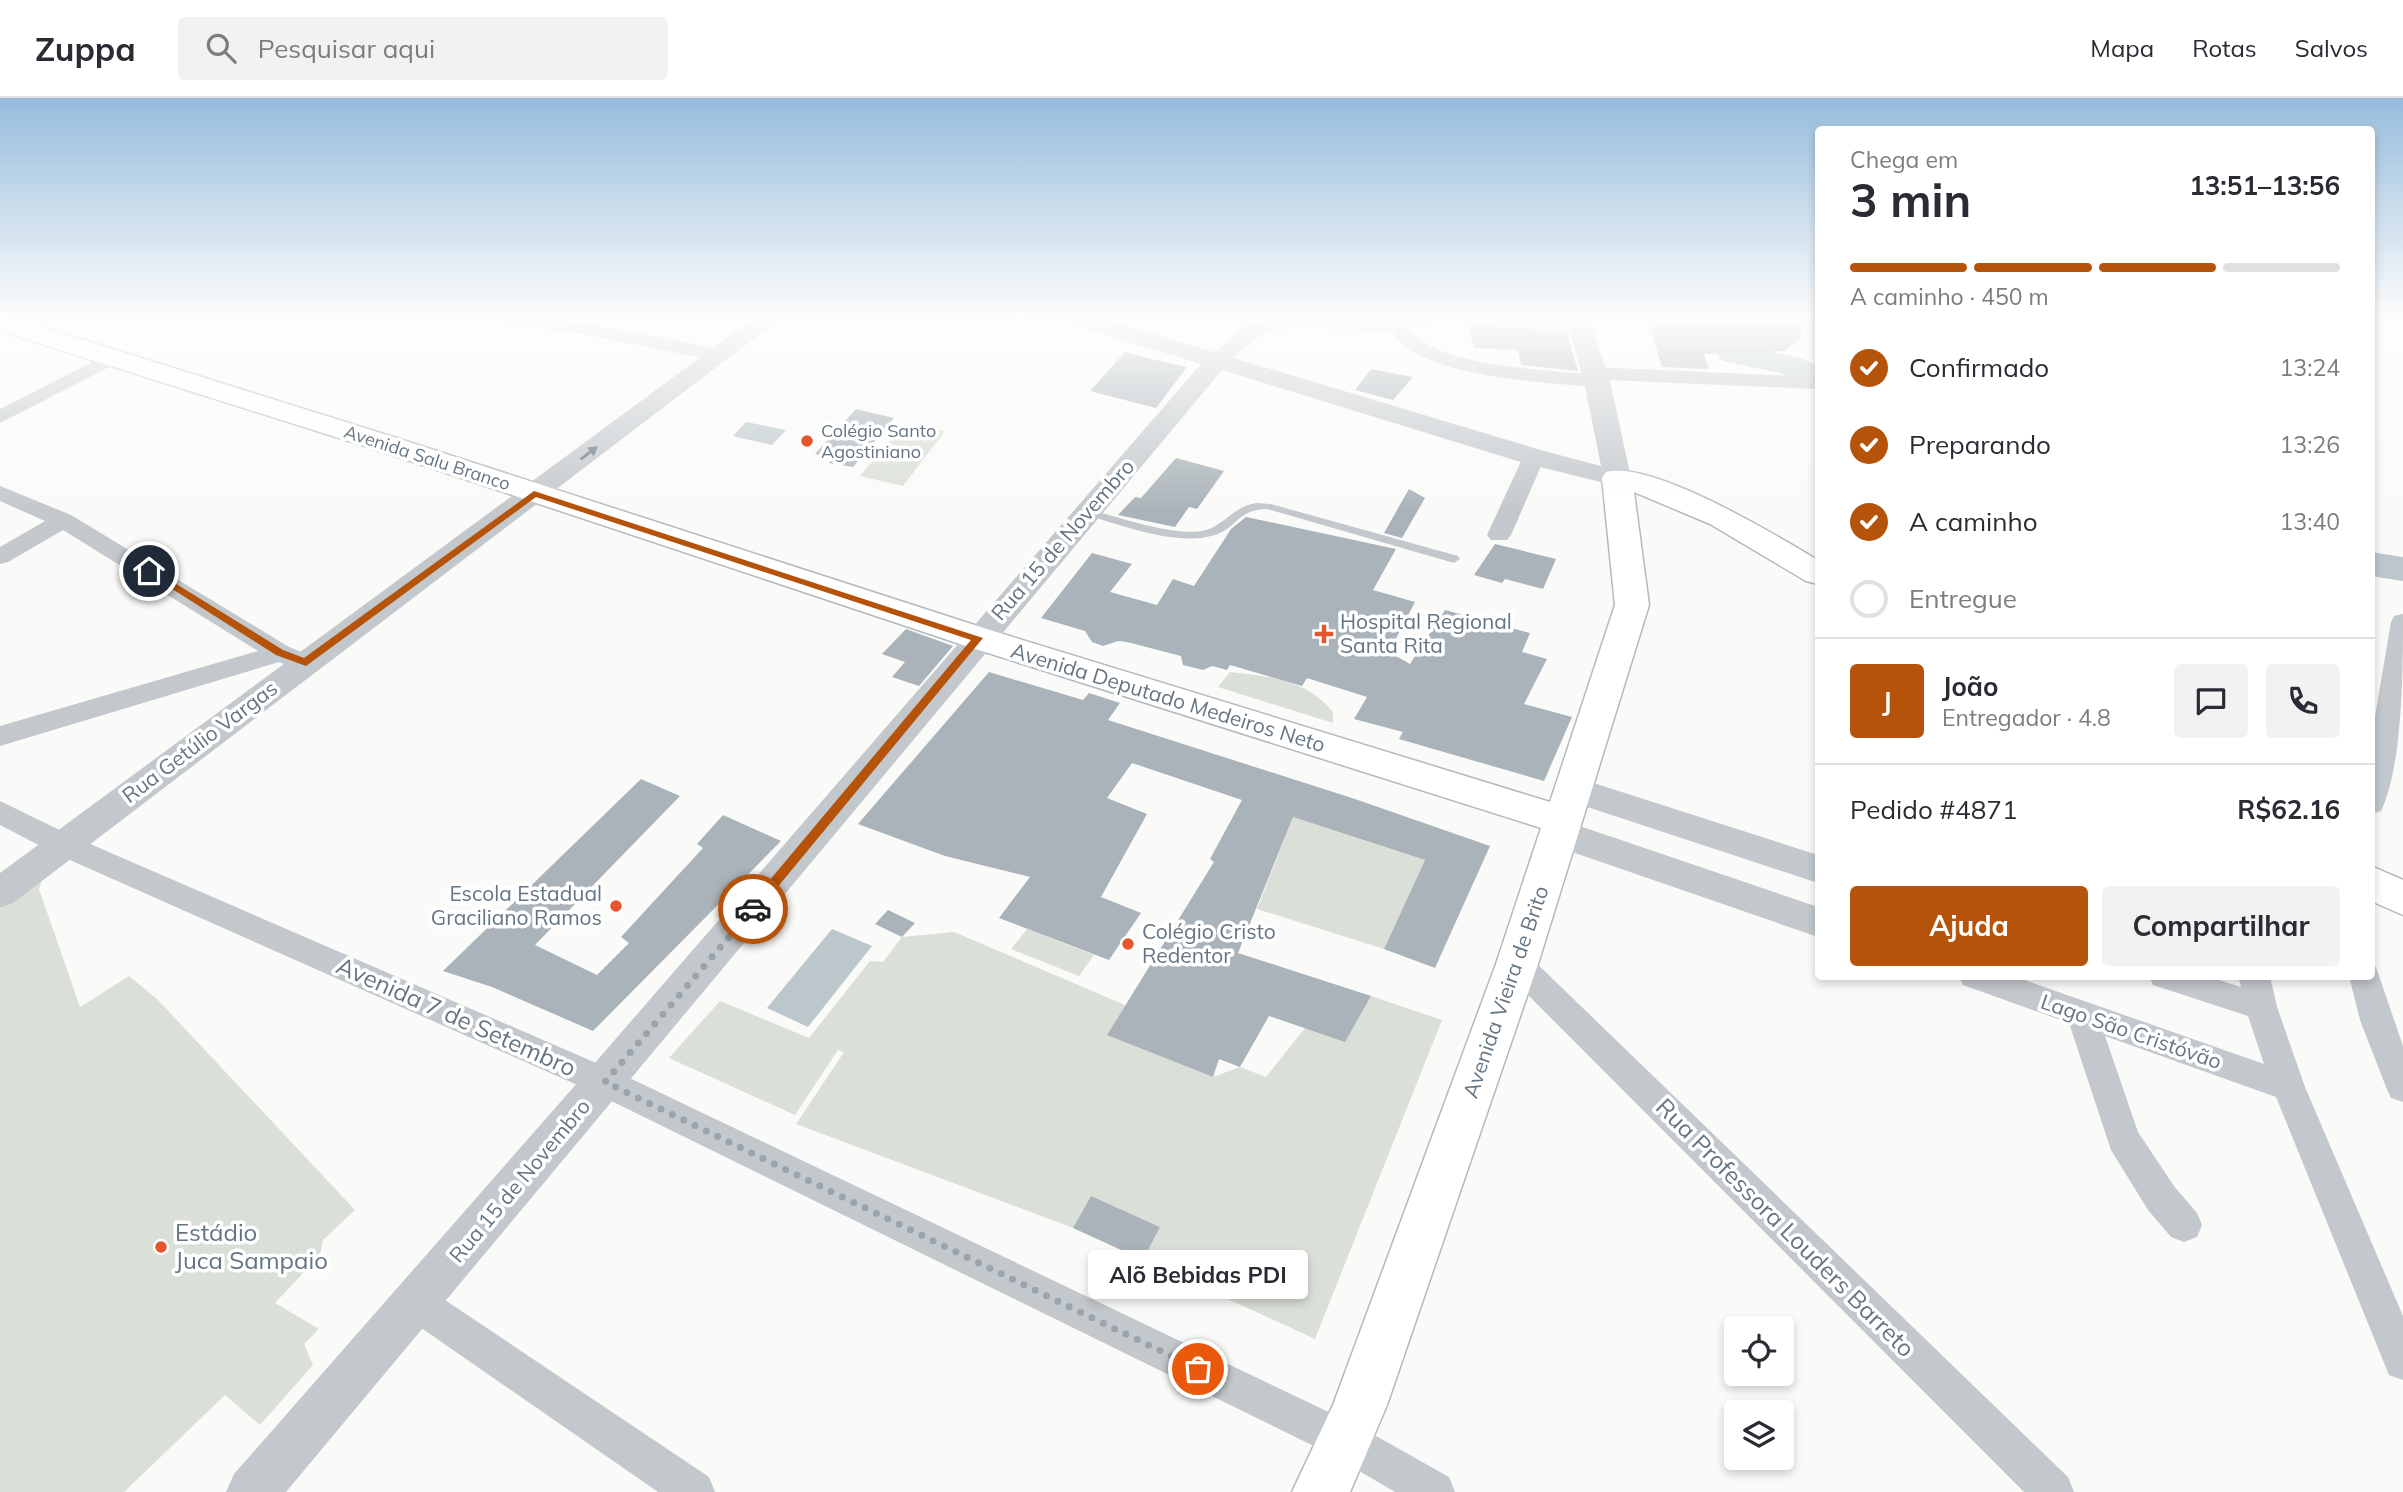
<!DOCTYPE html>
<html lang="pt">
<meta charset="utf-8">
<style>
body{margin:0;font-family:Mulish,sans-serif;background:#f2f2f3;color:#2b2b33;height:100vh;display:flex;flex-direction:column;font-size:26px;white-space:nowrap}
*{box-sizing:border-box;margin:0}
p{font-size:23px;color:#7c7c81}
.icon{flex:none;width:38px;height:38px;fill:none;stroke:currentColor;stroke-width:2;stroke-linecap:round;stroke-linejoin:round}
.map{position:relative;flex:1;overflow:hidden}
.drawer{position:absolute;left:1815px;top:28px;width:560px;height:854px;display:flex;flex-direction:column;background:#fff;border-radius:7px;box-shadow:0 4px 10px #0003}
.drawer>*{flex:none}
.tools{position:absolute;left:1724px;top:1218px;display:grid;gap:14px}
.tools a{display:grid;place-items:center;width:70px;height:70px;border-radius:7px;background:#fff;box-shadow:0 4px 10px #0003;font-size:35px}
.pin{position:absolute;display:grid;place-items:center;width:60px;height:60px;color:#fff;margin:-30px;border:4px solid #fff;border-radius:50%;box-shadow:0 2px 7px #0007}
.courier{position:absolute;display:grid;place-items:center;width:70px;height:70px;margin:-35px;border:5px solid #b45309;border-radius:50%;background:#fff;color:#222;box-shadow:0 2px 9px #0007}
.bubble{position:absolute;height:49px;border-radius:7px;background:#fff;box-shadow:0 4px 10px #0003;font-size:23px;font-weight:700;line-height:49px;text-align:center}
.head em{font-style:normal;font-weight:700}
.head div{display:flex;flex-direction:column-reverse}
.head{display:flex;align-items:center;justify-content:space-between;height:119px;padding:0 35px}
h1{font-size:46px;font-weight:700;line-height:52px}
.bar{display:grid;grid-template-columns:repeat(4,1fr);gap:10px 7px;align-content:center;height:84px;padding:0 35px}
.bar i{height:9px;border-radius:5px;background:#e1e1e2}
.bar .selected{background:#b45309}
.bar p{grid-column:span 4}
.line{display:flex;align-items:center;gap:18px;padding:0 35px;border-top:2px solid #e1e1e2}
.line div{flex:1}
.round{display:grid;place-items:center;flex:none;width:74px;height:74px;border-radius:7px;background:#f2f2f3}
ol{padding:0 35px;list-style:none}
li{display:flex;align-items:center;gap:21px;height:77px}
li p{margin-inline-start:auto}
li .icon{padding:7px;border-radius:50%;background:#b45309;color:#fff;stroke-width:4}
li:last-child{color:#7c7c81}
li i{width:38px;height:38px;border:4px solid #e1e1e2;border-radius:50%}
.button{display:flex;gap:14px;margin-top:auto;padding:14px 35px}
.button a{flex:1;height:80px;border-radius:7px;background:#b45309;color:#fff;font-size:28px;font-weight:700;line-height:80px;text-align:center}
.button a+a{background:#f2f2f3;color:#2b2b33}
header{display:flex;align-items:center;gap:42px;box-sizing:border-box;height:98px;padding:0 35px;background:#fff;border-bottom:2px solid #e1e1e2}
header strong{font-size:33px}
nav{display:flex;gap:38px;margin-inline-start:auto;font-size:24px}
.search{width:490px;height:63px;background:#f2f2f3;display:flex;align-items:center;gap:18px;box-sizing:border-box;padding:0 24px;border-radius:7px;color:#7c7c81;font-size:26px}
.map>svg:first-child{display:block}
.green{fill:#dadfd7}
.water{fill:#bbc7cb}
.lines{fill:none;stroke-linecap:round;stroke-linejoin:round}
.river{fill:#bbc7cb;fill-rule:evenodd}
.building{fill:#aab3b9}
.secondary-casing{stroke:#b3babf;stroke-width:3}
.service{fill:#c3c8cc;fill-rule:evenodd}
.minor{fill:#c3c8cc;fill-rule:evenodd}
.tertiary{fill:#c3c8cc;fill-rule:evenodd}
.secondary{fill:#fff;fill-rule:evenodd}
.oneway{fill:#6a7a87}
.route{fill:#b45309}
.done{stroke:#99a4ac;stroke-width:7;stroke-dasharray:0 12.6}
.poi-dot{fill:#e4572e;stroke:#fff;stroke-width:2.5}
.labels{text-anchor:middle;stroke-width:7;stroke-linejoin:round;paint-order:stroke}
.far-poi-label{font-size:18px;fill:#657683;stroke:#fff;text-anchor:start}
.far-street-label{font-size:18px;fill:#657683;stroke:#fff}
.street-label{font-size:21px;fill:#657683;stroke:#fff}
.poi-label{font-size:21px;fill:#657683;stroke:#fff;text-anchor:start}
.near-street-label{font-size:24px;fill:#657683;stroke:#fff}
.near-poi-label{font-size:24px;fill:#657683;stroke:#fff;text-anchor:start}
</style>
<header>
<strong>Zuppa</strong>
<div class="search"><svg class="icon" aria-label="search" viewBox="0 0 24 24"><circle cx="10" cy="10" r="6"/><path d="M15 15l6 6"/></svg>Pesquisar aqui</div>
<nav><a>Mapa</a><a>Rotas</a><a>Salvos</a></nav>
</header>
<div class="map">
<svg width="2403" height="1394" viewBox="0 0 2403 1394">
<rect width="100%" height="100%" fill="#fafaf8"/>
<g class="green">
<polygon points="904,326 945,333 903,388 860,378"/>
<path d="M1230,574C1268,578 1308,582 1333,614V625L1218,589Z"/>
<polygon points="1293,719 1425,762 1384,851 1257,811"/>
<polygon points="43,778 39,791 80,909 129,878 157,901 355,1112 323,1142 320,1157 275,1205 319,1231 304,1246 313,1267 260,1327 225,1297 124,1394 0,1394 0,811"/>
<polygon points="1027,831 1094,857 1079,878 1011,851"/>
<polygon points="954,834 1125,907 1108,937 1213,979 1240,969 1266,979 1305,930 1345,943 1371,898 1442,922 1315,1241 1143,1162 1160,1129 1091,1098 1073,1130 796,1026 844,954 838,952 795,1017 669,960 720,903 809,940 870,863 883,864 902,839"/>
</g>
<g class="water">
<polygon points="746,324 786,332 772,347 733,338"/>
<polygon points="832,831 872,848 808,929 767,910"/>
</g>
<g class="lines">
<g class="river">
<polygon points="1686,219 1718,219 1745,248 1801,260 1818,268 1818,291 1780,275 1723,263"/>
<polygon points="2371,454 2403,459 2403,483 2371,478"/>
</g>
</g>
<g class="building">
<polygon points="1647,219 1805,219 1799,241 1785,253 1704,256 1709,271 1662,269"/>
<polygon points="1467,226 1566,232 1578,273 1521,267 1518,252 1474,250"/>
<polygon points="1125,254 1160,263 1187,269 1156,310 1090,293"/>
<polygon points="1371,271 1413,279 1393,302 1355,292"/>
<polygon points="856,311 894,320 853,369 829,365 833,360 815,356"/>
<polygon points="1176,360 1224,373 1197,411 1189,409 1175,429 1118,417 1135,399 1141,400"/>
<polygon points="1409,391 1425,400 1402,440 1384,435"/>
<polygon points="1246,419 1396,451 1373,492 1415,504 1389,554 1410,566 1445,512 1530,535 1522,554 1547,561 1524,606 1572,619 1544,683 1399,641 1403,634 1354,621 1367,599 1307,580 1302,588 1230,567 1227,572 1212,568 1203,572 1183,567 1181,558 1127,544 1118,543 1103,548 1092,544 1085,533 1041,520 1092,455 1132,466 1110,494 1157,507 1173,481 1194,488 1231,431"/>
<polygon points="1495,446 1556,461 1543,491 1505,481 1502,485 1474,477"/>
<polygon points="906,531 953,548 919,588 892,579 905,564 882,556"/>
<polygon points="989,574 1083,602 1089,595 1120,605 1108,622 1355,701 1490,748 1435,870 1384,851 1425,762 1293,719 1238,855 1371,898 1345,944 1269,918 1240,969 1219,961 1213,979 1107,937 1214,764 1210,761 1242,702 1132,665 1107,700 1147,716 1101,799 1141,815 1109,862 999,820 1030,779 945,758 858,726"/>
<polygon points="641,681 680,698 535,847 597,877 629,845 621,839 703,750 697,746 723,717 781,743 593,933 492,889 443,873"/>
<polygon points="888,812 915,825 902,839 875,826"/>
<polygon points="1091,1098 1160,1129 1143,1162 1073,1130"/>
</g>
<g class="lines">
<defs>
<g id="secondary">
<path d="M0,219H11L403,342L990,532L1550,704L1615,507L1602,380L1606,374C1653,362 1775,437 1818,462V486L1806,483L1710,426L1634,394L1649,507L1538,866L1387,1307L1350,1394H1292L1333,1307L1496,866L1541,730L966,548L383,354L0,233Z"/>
<polygon points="2371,768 2403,782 2403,817 2371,803"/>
</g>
</defs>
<use href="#secondary" class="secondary-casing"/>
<path class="service" d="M1256,405L1271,406L1458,458L1460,461L1454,465L1267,411C1237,412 1238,429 1215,437C1176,449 1121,427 1083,416L1081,414L1087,411C1116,418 1182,442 1209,431C1228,423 1234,409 1256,405Z"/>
<g class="minor">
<path d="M491,219C568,217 643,236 718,251L725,253L728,257L725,261L718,263L582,236L501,225Z"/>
<path d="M1292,219L1401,221L1440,219L1438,223L1411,230C1424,266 1550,273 1586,276L1588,271L1595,269L1818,279V291L1606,282L1604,287L1597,289C1551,285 1412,279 1393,233L1299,230L1265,233L1223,268H1209L1206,264L1246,226Z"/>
<polygon points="1476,219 1581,219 1589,224 1579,230 1486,225"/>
<polygon points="112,254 119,256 122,260 119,264 0,325 0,311"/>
<polygon points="1534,353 1542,354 1545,359 1511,437 1507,442 1491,442 1487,437 1523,359 1526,354"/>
<polygon points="0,388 71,417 289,549 314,559 318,565 314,571 305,574 279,564 0,648 0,628 258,553 63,432 8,464 0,466 0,449 45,423 0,403"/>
<path d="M2403,516C2403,569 2403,667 2381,713L2371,716V642L2391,524L2394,518Z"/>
<polygon points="0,703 74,739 617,974 1360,1329 1449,1379 1455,1394 1395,1394 1332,1357 593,994 54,755 0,727"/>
<polygon points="1517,853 1528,857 2068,1379 2074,1394 2024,1394 1506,875 1501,866 1506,857"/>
<polygon points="2371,867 2376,869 2403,948 2403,1004 2391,1000 2386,989 2360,922 2349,878 2371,878"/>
<polygon points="1959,878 2013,878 2264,966 2248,918 2153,887 2149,878 2207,878 2241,889 2238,878 2270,878 2277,909 2305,989 2403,1218 2403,1282 2389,1277 2276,999 2105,938 2138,1034 2174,1088 2197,1115 2202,1127 2197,1139 2184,1144 2171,1139 2148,1112 2111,1052 2069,925 1963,887"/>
<polygon points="417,1186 430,1192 709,1379 715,1394 658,1394 404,1218 398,1205 404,1192"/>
</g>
<g class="tertiary">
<polygon points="755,219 782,219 13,805 0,810 0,775"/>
<polygon points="1060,219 1097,219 1544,353 1601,368 1584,283 1565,219 1589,219 1610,283 1631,380 1627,386 1617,388 1524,365 1222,272 286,1394 226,1394 234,1376 600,959 1201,266 1064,224"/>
<polygon points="1575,679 1818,757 1818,785 1563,701 1558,692 1563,683"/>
<polygon points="1559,721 1818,809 1818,839 1546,745 1541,735 1546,725"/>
</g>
<use href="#secondary" class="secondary"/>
</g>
<defs><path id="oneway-solid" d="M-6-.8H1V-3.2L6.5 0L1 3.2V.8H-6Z" transform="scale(1.75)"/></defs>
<use class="oneway" href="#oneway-solid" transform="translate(589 355) rotate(-37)"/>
<linearGradient id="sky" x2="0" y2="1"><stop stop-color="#96bcdc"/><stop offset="0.53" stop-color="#fdfdfc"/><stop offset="1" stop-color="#fdfdfc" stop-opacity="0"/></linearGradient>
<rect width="2403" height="414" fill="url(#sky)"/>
<polygon class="route" points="534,393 983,540 757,814 748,814 748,808 971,542 536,399 306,568 276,557 144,473 152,471 283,552 304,560"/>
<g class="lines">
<polyline class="done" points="753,811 605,984 1198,1271"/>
</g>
<g class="poi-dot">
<circle cx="807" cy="343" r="7"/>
<path d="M1320.5 525.5h7v7h7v7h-7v7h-7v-7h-7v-7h7z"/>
<circle cx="616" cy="808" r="7"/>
<circle cx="1128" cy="846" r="7"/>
<circle cx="161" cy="1149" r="7"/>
</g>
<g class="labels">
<g class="far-poi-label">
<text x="821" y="339">Colégio Santo<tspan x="821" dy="21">Agostiniano</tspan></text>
</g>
<g class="far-street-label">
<text transform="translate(427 360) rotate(18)" y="6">Avenida Salu Branco</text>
</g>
<g class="street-label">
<text transform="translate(1063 442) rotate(-49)" y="7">Rua 15 de Novembro</text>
<text transform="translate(1168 600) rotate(17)" y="7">Avenida Deputado Medeiros Neto</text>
<text transform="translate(200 644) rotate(-37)" y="7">Rua Getúlio Vargas</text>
<text transform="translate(1506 894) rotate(-71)" y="7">Avenida Vieira de Brito</text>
<text transform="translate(2131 934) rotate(19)" y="7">Lago São Cristóvão</text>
<text transform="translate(520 1083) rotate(-50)" y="7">Rua 15 de Novembro</text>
</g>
<g class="poi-label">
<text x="1340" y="531">Hospital Regional<tspan x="1340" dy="24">Santa Rita</tspan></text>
<text x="602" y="803" text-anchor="end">Escola Estadual<tspan x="602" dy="24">Graciliano Ramos</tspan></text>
<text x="1142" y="841">Colégio Cristo<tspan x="1142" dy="24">Redentor</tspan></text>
</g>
<g class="near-street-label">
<text transform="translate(456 919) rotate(24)" y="8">Avenida 7 de Setembro</text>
<text transform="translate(1785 1130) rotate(45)" y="8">Rua Professora Louders Barreto</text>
</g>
<g class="near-poi-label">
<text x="175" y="1143">Estádio<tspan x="175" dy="28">Juca Sampaio</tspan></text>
</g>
</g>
</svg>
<div class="tools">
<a><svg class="icon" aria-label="locate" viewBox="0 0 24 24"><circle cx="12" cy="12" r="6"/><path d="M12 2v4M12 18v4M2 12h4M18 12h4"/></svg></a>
<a><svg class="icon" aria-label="layers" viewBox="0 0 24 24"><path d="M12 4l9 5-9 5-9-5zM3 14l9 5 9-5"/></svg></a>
</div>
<div class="pin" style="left:1198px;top:1271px;background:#ea580c"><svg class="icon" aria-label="bag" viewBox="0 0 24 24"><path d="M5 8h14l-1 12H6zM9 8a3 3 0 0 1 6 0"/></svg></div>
<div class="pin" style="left:149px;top:473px;background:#1f2937"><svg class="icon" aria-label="home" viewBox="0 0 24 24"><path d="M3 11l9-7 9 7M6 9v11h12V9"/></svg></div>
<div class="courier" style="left:753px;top:811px"><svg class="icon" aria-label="car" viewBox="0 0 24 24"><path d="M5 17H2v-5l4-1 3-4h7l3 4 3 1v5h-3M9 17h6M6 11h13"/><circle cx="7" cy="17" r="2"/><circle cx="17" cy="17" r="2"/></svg></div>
<div class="bubble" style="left:1088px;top:1152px;width:220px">Alõ Bebidas PDI</div>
<section class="drawer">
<div class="head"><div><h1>3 min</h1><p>Chega em</p></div><em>13:51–13:56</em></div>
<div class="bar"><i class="selected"></i><i class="selected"></i><i class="selected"></i><i></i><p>A caminho · 450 m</p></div>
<ol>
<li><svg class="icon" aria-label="check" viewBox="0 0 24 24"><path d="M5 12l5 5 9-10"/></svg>Confirmado<p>13:24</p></li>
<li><svg class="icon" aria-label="check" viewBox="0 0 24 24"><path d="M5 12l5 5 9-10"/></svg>Preparando<p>13:26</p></li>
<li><svg class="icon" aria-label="check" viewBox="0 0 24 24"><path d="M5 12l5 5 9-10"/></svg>A caminho<p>13:40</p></li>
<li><i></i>Entregue</li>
</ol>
<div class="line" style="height:126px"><b class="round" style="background:#b45309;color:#fff">J</b><div><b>João</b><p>Entregador · 4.8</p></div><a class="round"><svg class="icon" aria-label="chat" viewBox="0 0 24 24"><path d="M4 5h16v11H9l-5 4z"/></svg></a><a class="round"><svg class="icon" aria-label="phone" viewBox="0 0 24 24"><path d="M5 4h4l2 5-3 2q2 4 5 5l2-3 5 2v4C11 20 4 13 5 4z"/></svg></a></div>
<div class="line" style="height:91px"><div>Pedido #4871</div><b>R$62.16</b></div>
<div class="button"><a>Ajuda</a><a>Compartilhar</a></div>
</section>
</div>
